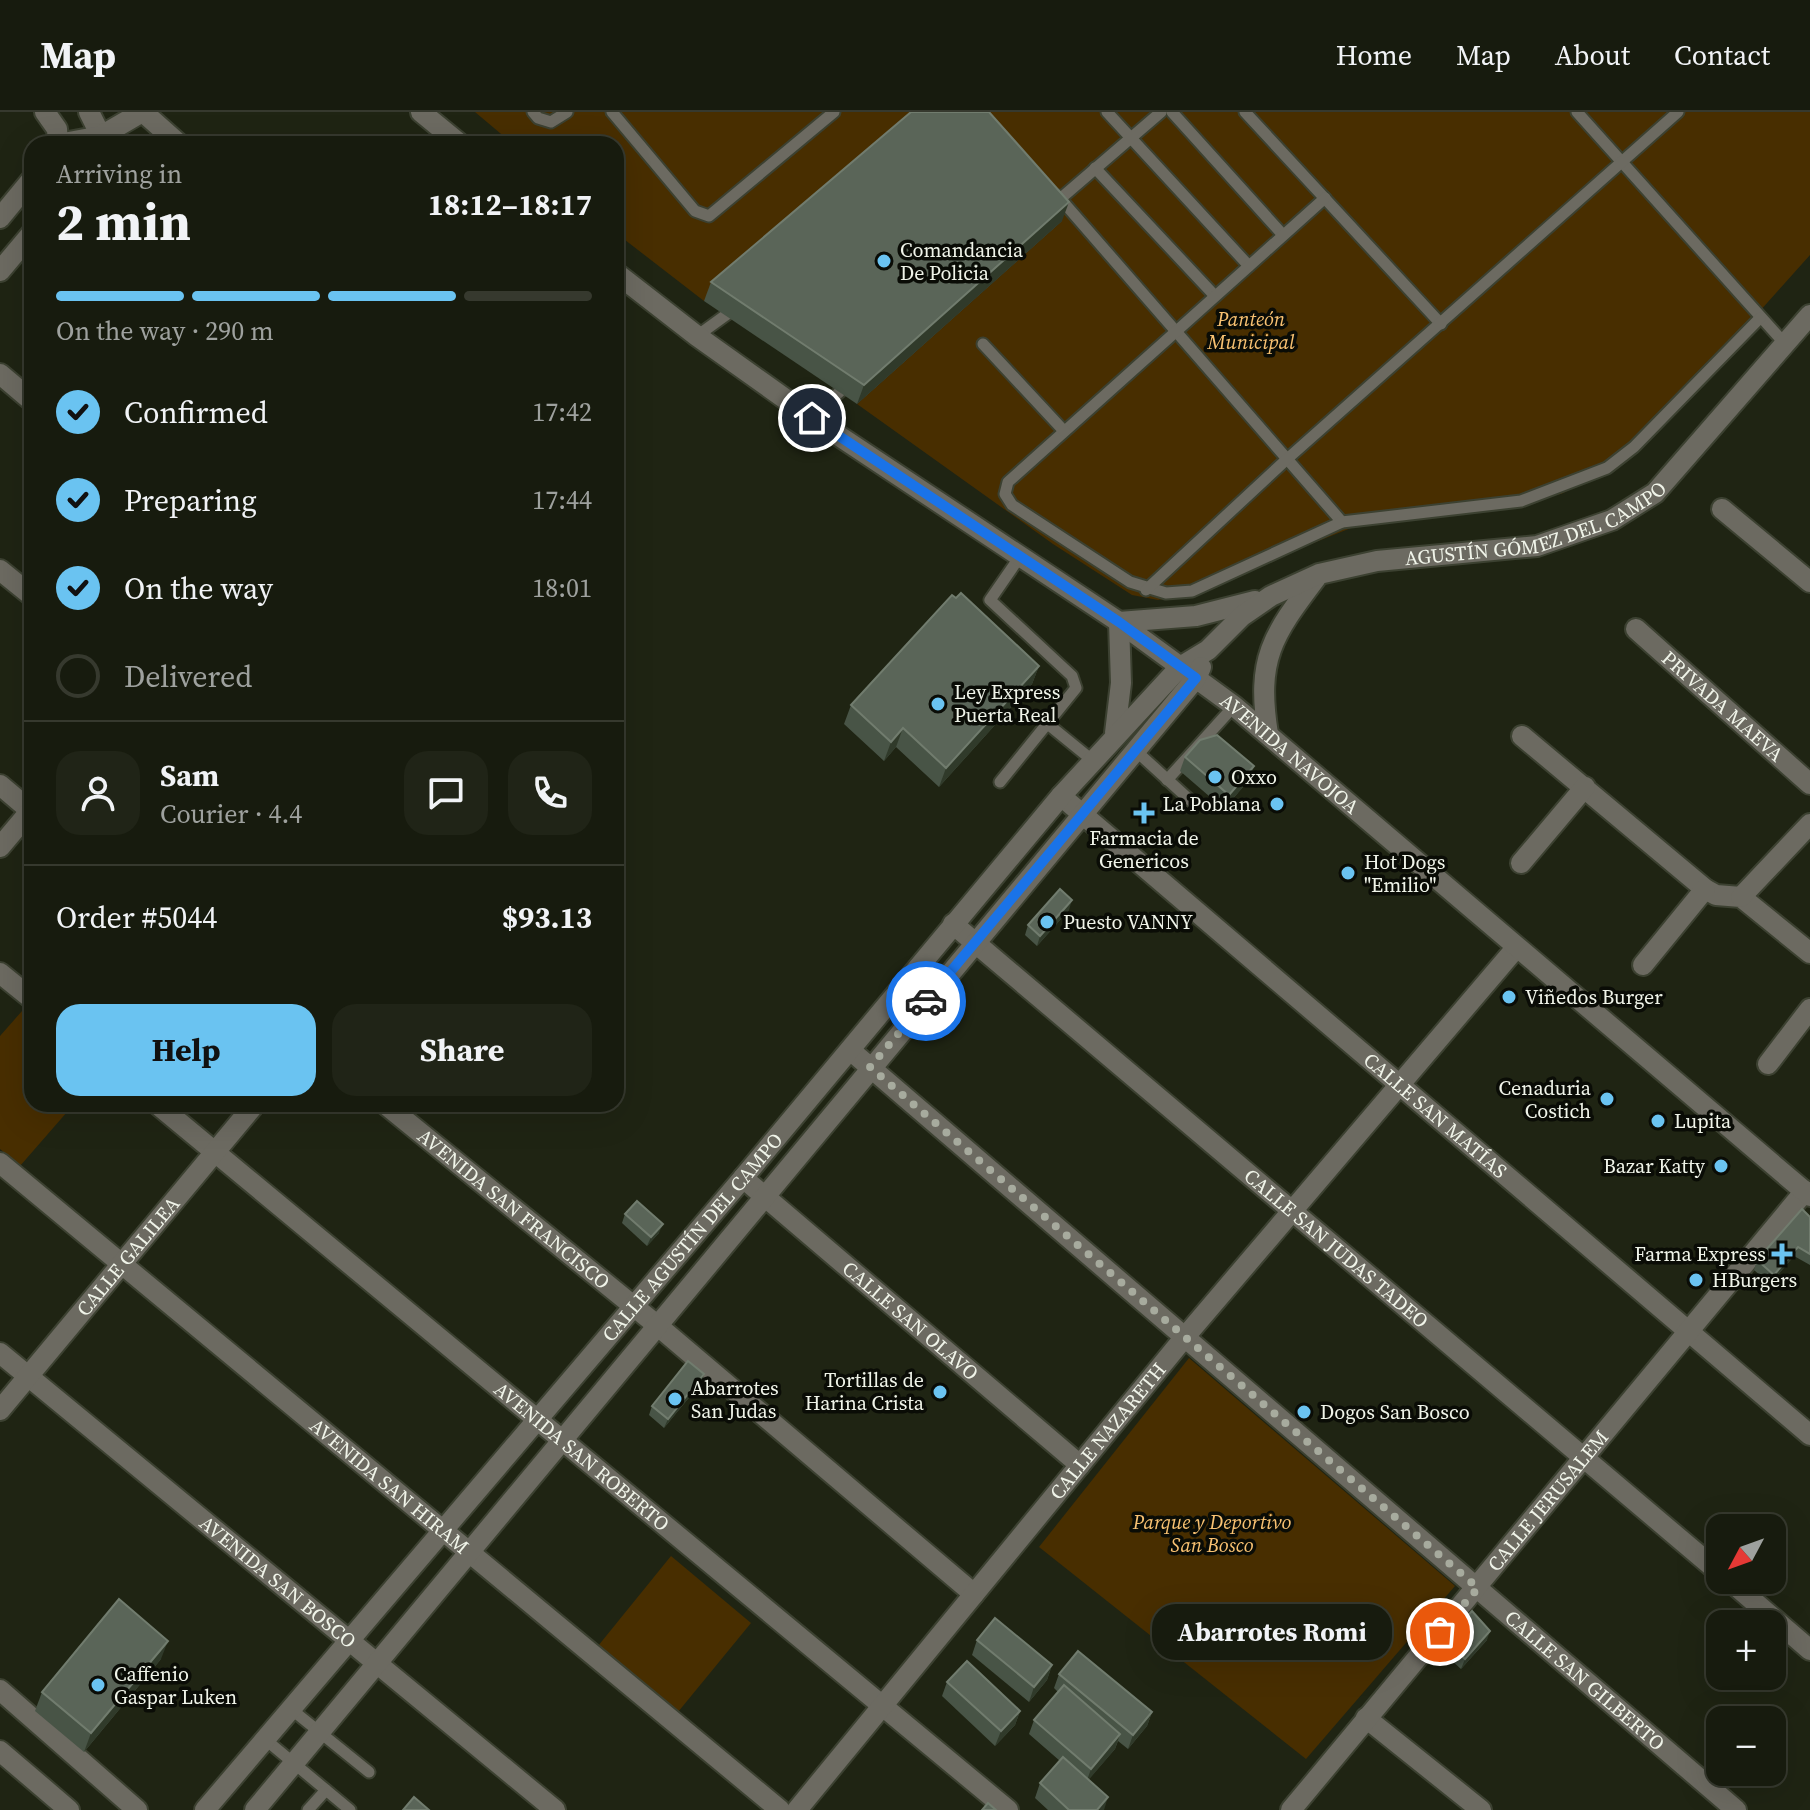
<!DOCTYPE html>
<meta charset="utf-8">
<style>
body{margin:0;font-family:"Source Serif 4",serif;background:#202417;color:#f1f3f6;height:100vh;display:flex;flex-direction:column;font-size:30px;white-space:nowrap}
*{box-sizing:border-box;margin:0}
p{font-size:26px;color:#9ea19e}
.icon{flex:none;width:44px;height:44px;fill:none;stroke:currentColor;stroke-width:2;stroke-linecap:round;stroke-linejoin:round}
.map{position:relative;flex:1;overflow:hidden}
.panel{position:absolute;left:24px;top:24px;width:600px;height:976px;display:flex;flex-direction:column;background:#171b0e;border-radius:24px;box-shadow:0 8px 32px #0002,0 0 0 2px #36392e}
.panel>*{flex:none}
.needle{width:52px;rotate:229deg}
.controls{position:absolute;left:1706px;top:1402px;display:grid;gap:16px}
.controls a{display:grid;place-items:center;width:80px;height:80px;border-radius:16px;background:#171b0e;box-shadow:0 8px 32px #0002,0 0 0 2px #36392e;font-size:40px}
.pin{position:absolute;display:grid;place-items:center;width:68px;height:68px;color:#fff;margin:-34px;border:4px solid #fff;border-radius:50%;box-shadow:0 2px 8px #0007}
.courier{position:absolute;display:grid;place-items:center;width:80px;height:80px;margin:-40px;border:6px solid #1a73e8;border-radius:50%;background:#fff;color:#222;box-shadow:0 2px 10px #0007}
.bubble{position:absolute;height:56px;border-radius:24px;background:#171b0e;box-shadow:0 8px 32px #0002,0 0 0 2px #36392e;font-size:26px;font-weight:700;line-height:56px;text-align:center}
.summary em{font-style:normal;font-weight:700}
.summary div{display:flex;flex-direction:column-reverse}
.summary{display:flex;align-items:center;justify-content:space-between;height:136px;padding:0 32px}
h1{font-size:52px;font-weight:700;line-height:60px}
.bar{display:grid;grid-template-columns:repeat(4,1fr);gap:12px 8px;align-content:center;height:96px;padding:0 32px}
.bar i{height:10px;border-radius:6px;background:#36392e}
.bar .active{background:#6ac3f1}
.bar p{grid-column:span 4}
.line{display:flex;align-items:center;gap:20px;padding:0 32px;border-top:2px solid #36392e}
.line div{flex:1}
.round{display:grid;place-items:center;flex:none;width:84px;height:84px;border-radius:24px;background:#202417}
ol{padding:0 32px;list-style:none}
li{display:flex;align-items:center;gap:24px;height:88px}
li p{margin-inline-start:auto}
li .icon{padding:8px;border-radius:50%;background:#6ac3f1;color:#111;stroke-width:4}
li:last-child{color:#9ea19e}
li i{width:44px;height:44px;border:4px solid #36392e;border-radius:50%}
.action{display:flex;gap:16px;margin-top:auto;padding:16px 32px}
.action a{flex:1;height:92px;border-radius:24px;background:#6ac3f1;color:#111;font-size:32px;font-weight:700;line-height:92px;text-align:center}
.action a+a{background:#202417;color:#f1f3f6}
header{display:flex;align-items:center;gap:48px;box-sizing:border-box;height:112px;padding:0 40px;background:#171b0e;border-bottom:2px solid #36392e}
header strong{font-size:38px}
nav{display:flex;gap:44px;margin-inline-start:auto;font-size:28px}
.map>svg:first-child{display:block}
.green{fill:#482e00}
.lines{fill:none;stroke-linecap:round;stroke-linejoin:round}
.service-casing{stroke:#3c4131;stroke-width:15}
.minor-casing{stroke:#3c4131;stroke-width:24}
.tertiary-casing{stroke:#3c4131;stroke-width:24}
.service{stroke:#6c6a61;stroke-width:11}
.minor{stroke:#6c6a61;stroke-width:20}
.tertiary{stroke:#6c6a61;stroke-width:20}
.wall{fill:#485446}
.shaded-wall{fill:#303a2a}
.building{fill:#5a6558;stroke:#717c6e;stroke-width:2}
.done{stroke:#a7ab9e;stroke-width:8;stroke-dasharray:0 14.4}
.route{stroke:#1a73e8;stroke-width:10}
.poi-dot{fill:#6ac3f1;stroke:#0a0c06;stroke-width:3}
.labels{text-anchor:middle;stroke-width:7;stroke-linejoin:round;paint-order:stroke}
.poi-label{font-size:20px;fill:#f0f4e9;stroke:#0a0c06;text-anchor:start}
.park-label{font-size:20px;font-style:italic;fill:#f9c272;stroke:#0a0c06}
.street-label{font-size:20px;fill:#f0f4e9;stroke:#0a0c06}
</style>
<header>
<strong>Map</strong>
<nav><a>Home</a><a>Map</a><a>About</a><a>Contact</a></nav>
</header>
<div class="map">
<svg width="1810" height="1698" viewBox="0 0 1810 1698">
<rect width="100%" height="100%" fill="#1f2413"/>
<g class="green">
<polygon points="475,0 926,0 704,189 616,121 616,32 513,32"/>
<polygon points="966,0 1810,0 1810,143 1657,314 1607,359 1561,382 1351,416 1183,483 1158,488 1132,483 1053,432 857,292 1062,109"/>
<polygon points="22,899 32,908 32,992 74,992 20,1054 0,1037 0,924"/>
<polygon points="1189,1246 1455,1474 1306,1647 1039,1435"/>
<polygon points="671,1444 751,1511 678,1600 598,1534"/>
</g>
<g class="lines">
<defs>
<g id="service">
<polyline points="533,0 538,6 551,10 567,0"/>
<polyline points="612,0 695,99 709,104 834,0"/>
<polyline points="1107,0 1249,154"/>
<polyline points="1172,0 1283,123"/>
<polyline points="1245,0 1441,212"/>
<polyline points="1577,0 1786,233"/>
<polyline points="1095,56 1215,184"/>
<polyline points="1058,84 1342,410"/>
<polyline points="1325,86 1008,370 1005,382 1012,393 1130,470 1166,481 1192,479 1342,410 1521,389 1607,356 1634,335 1760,206"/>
<polyline points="1060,87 1161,0"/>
<polyline points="697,224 737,195"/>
<polyline points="983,232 1064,319"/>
<polyline points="812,306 851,269"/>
<polyline points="1146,478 1286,348 1678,0"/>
<polyline points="1049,613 1092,648"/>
<polyline points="1135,638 1192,690"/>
<polyline points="1167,668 1234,594"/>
<polyline points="1000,670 1076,576 1072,564 990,488 1019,446"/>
<polyline points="291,1597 369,1660"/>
<polyline points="266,1628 350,1698"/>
<polyline points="308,1698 326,1678"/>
</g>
<g id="minor">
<polyline points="45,0 57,17 58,32"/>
<polyline points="89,0 101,24 99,32"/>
<polyline points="143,0 179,32"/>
<polyline points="58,32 101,24 142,0"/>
<polyline points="0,106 32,67"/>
<polyline points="0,159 32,121"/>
<polyline points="0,262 32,289"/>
<polyline points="1722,397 1810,470"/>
<polyline points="0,458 32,484"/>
<path id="s1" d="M1636,517L1810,672"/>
<polyline points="1522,624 1705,777 1716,783 1741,785 1810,841"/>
<polyline points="0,673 32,700"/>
<path id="s2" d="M1061,684L1810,1323"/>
<polyline points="0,735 32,697"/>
<polyline points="1521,751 1585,675"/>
<polyline points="1741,785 1810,712"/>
<path id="s3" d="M953,812L1720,1461"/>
<polyline points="1643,853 1705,777"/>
<polyline points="0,861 32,887"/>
<path id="s4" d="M850,938L1736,1698"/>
<polyline points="1768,952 1810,897"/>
<path id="s5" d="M157,992L1008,1698"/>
<path id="s6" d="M385,992L658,1214L974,1482"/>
<path id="s7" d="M0,1051L780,1698"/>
<path id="s8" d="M743,1066L1080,1353"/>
<path id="s9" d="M0,1241L555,1698"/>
<path id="s10" d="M0,1298L255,992"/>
<polyline points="1729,1468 1810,1538"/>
<polyline points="1366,1606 1481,1698"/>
<path id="s11" d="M797,1698L1184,1226L1516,836"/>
<path id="s12" d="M1291,1698L1805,1079"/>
</g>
<g id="tertiary">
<polyline points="421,0 460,32"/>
<path id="s13" d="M616,161L697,224L812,306L1119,510L1234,594L1810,1084"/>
<polyline points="1115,621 1121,571 1119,510 1196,504 1255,489"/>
<path d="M1268,622C1256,547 1272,524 1316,466"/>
<polyline points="0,1578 137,1698"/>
<polyline points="0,1639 69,1698"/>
<path id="s14" d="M205,1698L743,1066L1061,684L1180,555L1208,538L1242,504L1271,484L1319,462L1377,449L1537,434L1612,408L1655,381L1810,203"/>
<polyline points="255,1698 1196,566 1201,555"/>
</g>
</defs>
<use href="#service" class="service-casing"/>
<use href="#minor" class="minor-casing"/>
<use href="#tertiary" class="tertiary-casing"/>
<use href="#service" class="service"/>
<use href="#minor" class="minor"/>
<use href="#tertiary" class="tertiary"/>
</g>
<g class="wall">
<polygon points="1062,109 857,292 704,189 711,170"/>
<polygon points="1039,554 1032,572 939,675 896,635 884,649 844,612 851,593"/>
<polygon points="1185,645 1254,654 1249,668 1224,697 1180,659"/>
<polygon points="1069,798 1037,834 1025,823 1028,813"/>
<polygon points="625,1102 659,1121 647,1134 622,1111"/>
<polygon points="1810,1105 1810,1153 1794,1144 1770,1172 1754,1158 1757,1148"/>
<polygon points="704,1262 701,1271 664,1316 649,1303 652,1294"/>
<polygon points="977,1528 1052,1553 1047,1568 1029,1590 972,1543"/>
<polygon points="1487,1528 1461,1557 1441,1539 1444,1529"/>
<polygon points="161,1547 84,1640 35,1599 42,1580"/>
<polygon points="1059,1562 1152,1600 1147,1614 1128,1637 1118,1629 1115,1637 1088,1668 1104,1698 1048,1698 1035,1686 1040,1671 1060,1649 1029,1622 1034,1608 1058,1580 1054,1576"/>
<polygon points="947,1570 1020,1599 1015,1613 995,1634 942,1584"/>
</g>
<g class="shaded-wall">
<polygon points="1069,90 1062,109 857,292 864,273"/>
<polygon points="1039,554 1032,572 939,675 946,656"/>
<polygon points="903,616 896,635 884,649 891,630"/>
<polygon points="1254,654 1249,668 1224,697 1229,683"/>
<polygon points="1072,788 1069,798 1037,834 1040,824"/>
<polygon points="663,1112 659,1121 647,1134 651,1125"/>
<polygon points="1798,1135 1794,1144 1770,1172 1774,1163"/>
<polygon points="704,1262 701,1271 664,1316 668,1307"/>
<polygon points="1490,1519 1487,1528 1461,1557 1465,1547"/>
<polygon points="168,1529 161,1547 84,1640 91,1621"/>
<polygon points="1052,1553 1047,1568 1029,1590 1034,1575"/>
<polygon points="1020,1599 1015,1613 995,1634 1001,1619"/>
<polygon points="1152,1600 1147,1614 1128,1637 1133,1623"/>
<polygon points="1120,1622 1115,1637 1086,1671 1091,1657"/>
<polygon points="1108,1685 1104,1698 1097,1698"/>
</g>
<g class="building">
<polygon points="911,0 989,0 1069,90 864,273 711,170"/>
<polygon points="961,481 1039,554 946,656 903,616 891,630 851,593 952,483 956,486"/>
<polygon points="1217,623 1254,654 1229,683 1185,645 1200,628"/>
<polygon points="1060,777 1072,788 1040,824 1028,813"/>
<polygon points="637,1089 663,1112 651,1125 625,1102"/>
<polygon points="1802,1097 1810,1105 1810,1142 1798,1135 1774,1163 1757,1148"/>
<polygon points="688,1249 704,1262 668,1307 652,1294"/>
<polygon points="119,1487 168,1529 91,1621 42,1580"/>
<polygon points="1472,1499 1490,1519 1465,1547 1444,1529"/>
<polygon points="995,1506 1052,1553 1034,1575 977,1528"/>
<polygon points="1078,1539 1152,1600 1133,1623 1059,1562"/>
<polygon points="967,1549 1020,1599 1001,1619 947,1570"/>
<polygon points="1064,1573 1120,1622 1091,1657 1034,1608"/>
<polygon points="1063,1645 1108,1685 1097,1698 1069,1698 1040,1671"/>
<polygon points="414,1685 429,1698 403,1698"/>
<polygon points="988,1691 996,1698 982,1698"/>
</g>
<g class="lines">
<polyline class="done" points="926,889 870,955 1478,1476 1440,1520"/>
<polyline class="route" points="812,306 1119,510 1196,566 926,889"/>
</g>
<g class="poi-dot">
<circle cx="884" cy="149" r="8"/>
<circle cx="938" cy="592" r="8"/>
<circle cx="1215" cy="665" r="8"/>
<circle cx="1277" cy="692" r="8"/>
<path d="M1140 689h8v8h8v8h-8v8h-8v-8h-8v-8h8z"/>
<circle cx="1348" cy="761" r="8"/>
<circle cx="1047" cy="810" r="8"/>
<circle cx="1509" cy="885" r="8"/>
<circle cx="1607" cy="987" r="8"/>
<circle cx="1658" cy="1009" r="8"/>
<circle cx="1721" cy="1054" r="8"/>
<path d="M1778 1130h8v8h8v8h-8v8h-8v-8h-8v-8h8z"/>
<circle cx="1696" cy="1168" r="8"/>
<circle cx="940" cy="1280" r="8"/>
<circle cx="675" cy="1287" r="8"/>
<circle cx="1304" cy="1300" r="8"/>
<circle cx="98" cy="1573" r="8"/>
</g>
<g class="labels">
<g class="poi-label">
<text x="900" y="145">Comandancia<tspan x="900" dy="23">De Policia</tspan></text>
<text x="954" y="587">Ley Express<tspan x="954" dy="23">Puerta Real</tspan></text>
<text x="1231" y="672">Oxxo</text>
<text x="1261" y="699" text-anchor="end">La Poblana</text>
<text x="1144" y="733" text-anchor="middle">Farmacia de<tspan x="1144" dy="23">Genericos</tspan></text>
<text x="1364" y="757">Hot Dogs<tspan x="1364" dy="23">"Emilio"</tspan></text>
<text x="1063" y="817">Puesto VANNY</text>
<text x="1525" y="892">Viñedos Burger</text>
<text x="1591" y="983" text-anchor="end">Cenaduria<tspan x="1591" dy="23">Costich</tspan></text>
<text x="1674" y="1016">Lupita</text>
<text x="1705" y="1061" text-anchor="end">Bazar Katty</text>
<text x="1766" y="1149" text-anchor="end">Farma Express</text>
<text x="1712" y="1175">HBurgers</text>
<text x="924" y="1275" text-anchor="end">Tortillas de<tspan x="924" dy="23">Harina Crista</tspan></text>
<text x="691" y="1283">Abarrotes<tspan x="691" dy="23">San Judas</tspan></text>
<text x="1320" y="1307">Dogos San Bosco</text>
<text x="114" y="1569">Caffenio<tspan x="114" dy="23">Gaspar Luken</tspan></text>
</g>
<g class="park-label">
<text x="1251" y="214">Panteón<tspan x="1251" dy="23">Municipal</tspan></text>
<text x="1212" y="1417">Parque y Deportivo<tspan x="1212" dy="23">San Bosco</tspan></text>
</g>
<g class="street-label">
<text dy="7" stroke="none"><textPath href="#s14" startOffset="1896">AGUSTÍN GÓMEZ DEL CAMPO</textPath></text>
<text dy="7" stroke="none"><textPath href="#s1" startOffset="116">PRIVADA MAEVA</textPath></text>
<text dy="7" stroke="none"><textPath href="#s13" startOffset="828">AVENIDA NAVOJOA</textPath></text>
<text dy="7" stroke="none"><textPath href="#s2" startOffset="492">CALLE SAN MATÍAS</textPath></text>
<text dy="7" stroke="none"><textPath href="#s6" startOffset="166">AVENIDA SAN FRANCISCO</textPath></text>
<text dy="7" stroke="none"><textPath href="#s14" startOffset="752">CALLE AGUSTÍN DEL CAMPO</textPath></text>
<text dy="7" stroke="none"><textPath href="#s3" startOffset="502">CALLE SAN JUDAS TADEO</textPath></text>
<text dy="7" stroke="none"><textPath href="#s10" startOffset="200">CALLE GALILEA</textPath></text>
<text dy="7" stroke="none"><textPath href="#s8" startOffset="220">CALLE SAN OLAVO</textPath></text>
<text dy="7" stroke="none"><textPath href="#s11" startOffset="490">CALLE NAZARETH</textPath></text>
<text dy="7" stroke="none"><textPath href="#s5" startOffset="552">AVENIDA SAN ROBERTO</textPath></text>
<text dy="7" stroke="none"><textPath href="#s7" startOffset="506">AVENIDA SAN HIRAM</textPath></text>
<text dy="7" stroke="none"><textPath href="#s12" startOffset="402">CALLE JERUSALEM</textPath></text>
<text dy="7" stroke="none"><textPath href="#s9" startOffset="360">AVENIDA SAN BOSCO</textPath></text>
<text dy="7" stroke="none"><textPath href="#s4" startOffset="968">CALLE SAN GILBERTO</textPath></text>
</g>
</g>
</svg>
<div class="controls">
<a><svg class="needle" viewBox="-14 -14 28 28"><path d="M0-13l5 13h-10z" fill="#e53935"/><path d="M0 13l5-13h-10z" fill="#9ea19e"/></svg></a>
<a>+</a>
<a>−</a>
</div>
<div class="pin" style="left:1440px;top:1520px;background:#ea580c"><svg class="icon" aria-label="bag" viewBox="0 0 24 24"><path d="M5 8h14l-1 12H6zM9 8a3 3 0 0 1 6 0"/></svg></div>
<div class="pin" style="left:812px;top:306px;background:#1f2937"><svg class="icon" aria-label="home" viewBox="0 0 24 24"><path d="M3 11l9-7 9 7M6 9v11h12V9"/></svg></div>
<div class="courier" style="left:926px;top:889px"><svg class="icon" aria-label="car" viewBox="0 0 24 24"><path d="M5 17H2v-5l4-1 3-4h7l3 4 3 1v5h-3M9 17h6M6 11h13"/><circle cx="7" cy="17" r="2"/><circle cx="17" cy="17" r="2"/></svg></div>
<div class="bubble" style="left:1152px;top:1492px;width:240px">Abarrotes Romi</div>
<section class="panel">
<div class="summary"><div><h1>2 min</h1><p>Arriving in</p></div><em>18:12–18:17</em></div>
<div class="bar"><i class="active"></i><i class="active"></i><i class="active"></i><i></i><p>On the way · 290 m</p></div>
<ol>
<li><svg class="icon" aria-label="check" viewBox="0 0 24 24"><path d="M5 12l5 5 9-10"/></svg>Confirmed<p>17:42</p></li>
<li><svg class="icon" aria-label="check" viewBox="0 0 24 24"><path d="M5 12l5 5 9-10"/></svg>Preparing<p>17:44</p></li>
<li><svg class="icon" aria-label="check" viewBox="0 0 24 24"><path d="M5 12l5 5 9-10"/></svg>On the way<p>18:01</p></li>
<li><i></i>Delivered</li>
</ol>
<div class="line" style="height:144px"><a class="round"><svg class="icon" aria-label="person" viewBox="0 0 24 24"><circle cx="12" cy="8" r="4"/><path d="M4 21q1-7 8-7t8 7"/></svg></a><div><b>Sam</b><p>Courier · 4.4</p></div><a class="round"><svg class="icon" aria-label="chat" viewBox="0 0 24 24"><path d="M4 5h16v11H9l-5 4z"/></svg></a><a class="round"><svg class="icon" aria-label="phone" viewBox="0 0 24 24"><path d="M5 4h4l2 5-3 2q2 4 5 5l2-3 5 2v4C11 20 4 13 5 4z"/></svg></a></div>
<div class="line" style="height:104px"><div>Order #5044</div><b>$93.13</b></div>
<div class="action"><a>Help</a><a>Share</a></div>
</section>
</div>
